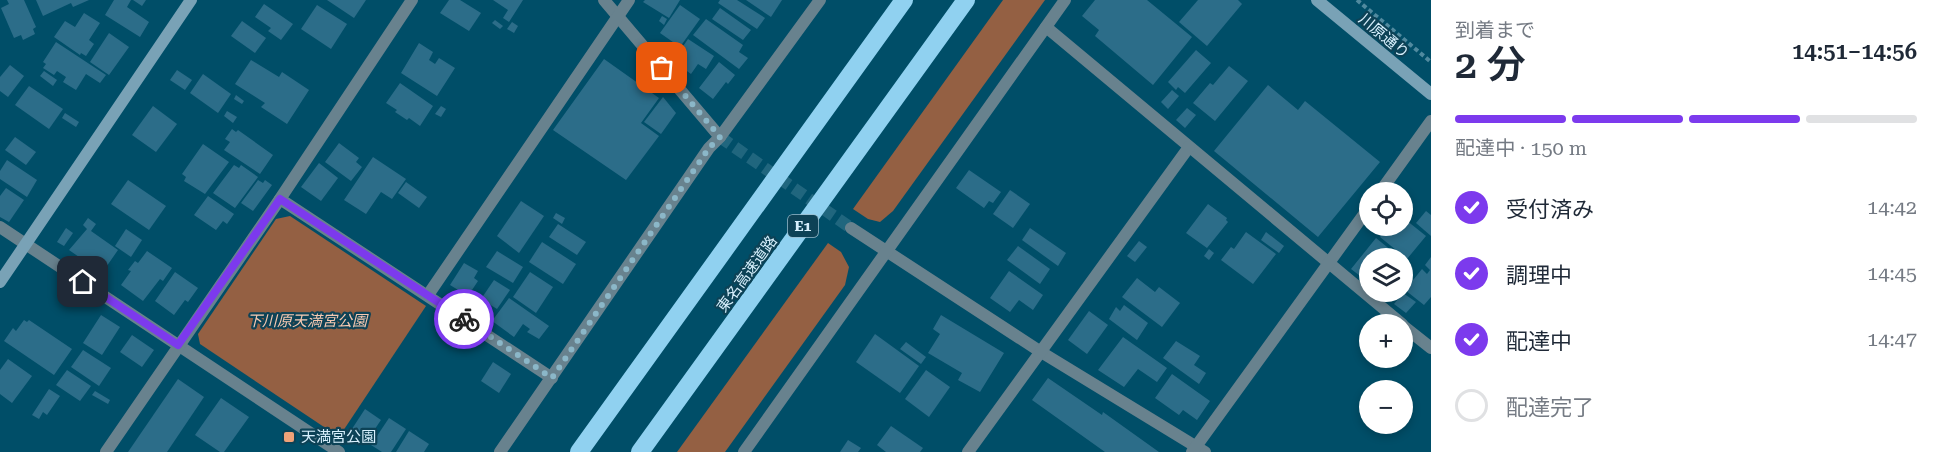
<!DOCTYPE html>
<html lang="ja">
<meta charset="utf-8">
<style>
body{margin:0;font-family:"Roboto Serif","Noto Sans JP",serif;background:#f2f2f3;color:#1f2937;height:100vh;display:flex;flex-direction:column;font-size:22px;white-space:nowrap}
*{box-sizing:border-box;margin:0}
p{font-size:20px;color:#747a83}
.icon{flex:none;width:33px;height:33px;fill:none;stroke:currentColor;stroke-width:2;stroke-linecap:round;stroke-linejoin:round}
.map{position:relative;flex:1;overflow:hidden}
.details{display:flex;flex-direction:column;background:#fff;width:510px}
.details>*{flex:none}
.buttons{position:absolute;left:1359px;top:182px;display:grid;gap:12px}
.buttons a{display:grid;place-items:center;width:54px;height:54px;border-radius:50%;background:#fff;box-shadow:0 3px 9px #0003;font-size:30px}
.pin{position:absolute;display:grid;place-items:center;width:51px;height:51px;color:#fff;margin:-26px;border-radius:12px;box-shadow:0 3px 9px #0006}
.courier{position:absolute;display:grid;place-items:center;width:60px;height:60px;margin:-30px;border:4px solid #7c3aed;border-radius:50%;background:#fff;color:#222;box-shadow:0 2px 8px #0007}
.overview em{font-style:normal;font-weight:600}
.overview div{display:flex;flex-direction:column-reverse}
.overview{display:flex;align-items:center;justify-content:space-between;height:102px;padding:0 24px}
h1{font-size:39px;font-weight:600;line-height:45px}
.bar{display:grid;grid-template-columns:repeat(4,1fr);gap:9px 6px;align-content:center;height:72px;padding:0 24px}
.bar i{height:8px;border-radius:4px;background:#e0e1e3}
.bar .current{background:#7c3aed}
.bar p{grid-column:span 4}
ol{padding:0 24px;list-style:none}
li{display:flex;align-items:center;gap:18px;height:66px}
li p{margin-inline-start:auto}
li .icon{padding:6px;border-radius:50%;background:#7c3aed;color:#fff;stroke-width:4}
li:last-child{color:#747a83}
li i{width:33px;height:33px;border:3px solid #e0e1e3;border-radius:50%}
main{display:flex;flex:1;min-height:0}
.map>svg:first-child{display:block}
.green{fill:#946043}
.building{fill:#2c6d89}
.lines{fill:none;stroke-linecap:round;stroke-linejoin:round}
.street-tunnel{stroke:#20667e;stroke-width:12;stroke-dasharray:12 6;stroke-linecap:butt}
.path{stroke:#508a9f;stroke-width:4;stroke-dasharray:4.5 3;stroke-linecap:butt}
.street{stroke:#68828e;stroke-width:12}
.secondary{stroke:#79a2b6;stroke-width:12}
.highway{stroke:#90d1f0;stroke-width:18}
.done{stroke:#8bb7c8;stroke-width:6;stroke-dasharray:0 10.8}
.route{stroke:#7c3aed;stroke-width:8}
.poi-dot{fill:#f0a278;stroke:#0d4256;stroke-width:2}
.labels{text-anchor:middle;stroke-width:4.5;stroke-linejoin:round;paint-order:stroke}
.shield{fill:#0d4256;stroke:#9abbca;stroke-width:1.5}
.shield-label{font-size:14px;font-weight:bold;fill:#d6effc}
.street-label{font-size:15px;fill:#d6effc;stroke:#0d4256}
.park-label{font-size:15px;font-style:italic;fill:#f6c9b1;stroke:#0d4256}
.poi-label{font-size:15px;fill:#d6effc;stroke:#0d4256;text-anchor:start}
</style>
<main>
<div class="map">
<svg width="1431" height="452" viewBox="0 0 1431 452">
<rect width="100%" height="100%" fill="#004e68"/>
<g class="green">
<polygon points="1003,0 1045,0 893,211 880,222 868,219 853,209"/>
<polygon points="290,216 426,306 339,437 200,344 198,334 276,219"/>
<polygon points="828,243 841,252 849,267 845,285 725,452 677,452"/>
</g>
<g class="building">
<polygon points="7,0 24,0 36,27 33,29 35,34 23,40 21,35 14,38 1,8 9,4"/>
<polygon points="36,0 89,0 73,7 71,3 43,16"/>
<polygon points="114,0 131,0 127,7 149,22 140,37 105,15"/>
<polygon points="133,0 146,0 142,6"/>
<polygon points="327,0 366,0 354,18"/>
<polygon points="449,0 460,0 481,13 469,31 440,13"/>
<polygon points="493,0 523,0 509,22 503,18 508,10"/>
<polygon points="645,0 680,0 669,18 643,2"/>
<polygon points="720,0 737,0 765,18 757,29 718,3"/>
<polygon points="746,0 782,0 771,17"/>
<polygon points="1095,0 1147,0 1192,37 1153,85 1095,36 1099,30 1082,16"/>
<polygon points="1198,0 1238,0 1242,4 1207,46 1179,22"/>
<polygon points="264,4 293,24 281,40 268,31 271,28 255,17"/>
<polygon points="317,5 347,24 331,49 301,29"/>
<polygon points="680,5 700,19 680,47 660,33"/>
<polygon points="720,8 751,30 743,40 712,19"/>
<polygon points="84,13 100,23 89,40 94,44 86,56 81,53 80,55 54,37 65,21 75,27"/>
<polygon points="662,16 667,19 664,25 659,21"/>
<polygon points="706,19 743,45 739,52 748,58 739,69 693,35"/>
<polygon points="495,20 503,26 500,29 492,23"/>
<polygon points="242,21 266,38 255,53 231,36"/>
<polygon points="512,22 518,26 514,33 507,29"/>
<polygon points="109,33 129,47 109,75 90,62"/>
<polygon points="688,39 714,56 706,69 698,64 691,74 673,61"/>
<polygon points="56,42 106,75 100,83 86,74 76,90 63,82 66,77 57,71 54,75 43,68 46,64 43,62"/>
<polygon points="419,43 433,52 429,60 435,64 439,58 455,68 437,96 401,73"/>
<polygon points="1196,50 1211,63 1185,93 1178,87 1176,90 1168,82"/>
<polygon points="604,59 659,98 641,123 659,136 626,180 553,130"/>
<polygon points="251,60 279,77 282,72 309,90 287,124 261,107 265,103 235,84"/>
<polygon points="719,62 735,75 728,84 726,82 713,99 699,88"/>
<polygon points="10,65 24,76 8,97 0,91 0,77"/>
<polygon points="1229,66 1248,81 1215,121 1193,103 1210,83 1213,85"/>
<polygon points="177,70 192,80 185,90 170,80"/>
<polygon points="44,71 57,80 53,86 40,76"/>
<polygon points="203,74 231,94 218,113 190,93"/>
<polygon points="400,83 433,106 420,126 409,118 407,120 395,112 397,110 386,103"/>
<polygon points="1268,85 1298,110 1305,101 1380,162 1318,237 1214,151"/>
<polygon points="29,86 63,109 49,129 15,105"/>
<polygon points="1172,90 1179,96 1168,109 1161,102"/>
<polygon points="236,95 244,101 242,104 234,99"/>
<polygon points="663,97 676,113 661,134 644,122"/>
<polygon points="153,106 177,124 156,152 132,135"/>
<polygon points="441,106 446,109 441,117 435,114"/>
<polygon points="1187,108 1196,115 1185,128 1176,120"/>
<polygon points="227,111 237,117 233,123 224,116"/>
<polygon points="65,113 79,122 76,127 62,118"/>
<polygon points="232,129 236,132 238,130 273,155 260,174 224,150 230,142 225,139"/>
<polygon points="15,137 36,152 26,165 5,150"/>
<polygon points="339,143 359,158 356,162 362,167 351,181 325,162"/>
<polygon points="203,144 229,162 205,194 184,181 186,177 182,174"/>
<polygon points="373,157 406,179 392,199 381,192 366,214 344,200"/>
<polygon points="7,160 37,180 27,197 0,179 0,171"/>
<polygon points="319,163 338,178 321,201 301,187"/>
<polygon points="234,165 239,168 241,165 258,177 235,208 213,193"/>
<polygon points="969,170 1001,192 993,203 989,201 984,208 956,188"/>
<polygon points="128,180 166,206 149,230 111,204"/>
<polygon points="258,180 263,183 265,180 272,185 253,211 241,203"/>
<polygon points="406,182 427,197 419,208 398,193"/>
<polygon points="6,188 24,200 9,222 0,217 0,196"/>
<polygon points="1010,190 1030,204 1013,228 993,214"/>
<polygon points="208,196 234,214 227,224 223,221 216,230 194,215"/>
<polygon points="521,201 544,216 519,253 497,236"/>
<polygon points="1208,204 1227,218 1226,220 1228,222 1207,248 1186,233"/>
<polygon points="1426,211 1431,215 1431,236 1416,223"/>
<polygon points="556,213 565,218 562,224 553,218"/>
<polygon points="88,218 96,224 91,231 118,250 102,273 69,250 87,229 83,225"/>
<polygon points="1406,220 1426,236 1407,259 1380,237 1389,225 1396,230"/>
<polygon points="558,224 586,242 577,255 549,237"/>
<polygon points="66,228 73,233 64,246 57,242"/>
<polygon points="1030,228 1066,253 1058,266 1022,240"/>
<polygon points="126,229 142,240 131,257 115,246"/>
<polygon points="1246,232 1276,254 1253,284 1221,260 1231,247 1234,249"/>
<polygon points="1266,232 1284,246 1279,253 1261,240"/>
<polygon points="1376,238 1392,251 1387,258 1370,258 1368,282 1351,269"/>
<polygon points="1139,241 1147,247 1135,262 1127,256"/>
<polygon points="542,242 576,264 563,284 529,262"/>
<polygon points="1018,246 1050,269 1040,284 1007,260"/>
<polygon points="1209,249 1214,253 1209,260 1204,256"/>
<polygon points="147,251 172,268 163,281 160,279 143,301 121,285 131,271 128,270 135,261 138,263"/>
<polygon points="497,251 523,267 513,283 486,267"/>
<polygon points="1431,257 1431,297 1424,305 1405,290 1422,269 1427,274 1430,270 1425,265"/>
<polygon points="1402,259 1413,268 1402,281"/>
<polygon points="464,263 478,271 474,278 478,281 468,296 450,285"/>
<polygon points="1009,271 1043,295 1033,310 1019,300 1010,312 990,298"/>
<polygon points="175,272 198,288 188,302 185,300 174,315 155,301"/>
<polygon points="530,272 553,287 536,313 513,297"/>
<polygon points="1137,278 1155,292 1159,287 1180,303 1162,327 1122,297"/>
<polygon points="494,280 510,290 497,309 481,299"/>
<polygon points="1403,293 1416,302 1406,313 1394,304"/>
<polygon points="509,298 549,326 539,339 527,332 530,329 523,324 514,337 492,321"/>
<polygon points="1124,305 1148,323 1137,340 1109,319 1116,307 1120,311"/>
<polygon points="1089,311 1108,325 1087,354 1068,340"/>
<polygon points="101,315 120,327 102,355 83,343"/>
<polygon points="941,315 1004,353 980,392 958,380 962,373 928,353 940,334 933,329"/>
<polygon points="24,320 27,322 29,320 72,349 54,375 4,341 13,328 16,331"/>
<polygon points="875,334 919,366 900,393 856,362"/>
<polygon points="132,335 154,350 142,367 120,352"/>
<polygon points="1123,337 1167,368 1157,382 1138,369 1124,387 1098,370"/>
<polygon points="1176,341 1200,356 1194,365 1206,373 1199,384 1163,358"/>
<polygon points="906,342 926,357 921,364 900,349"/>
<polygon points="83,350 111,368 99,386 71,367"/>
<polygon points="8,359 32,376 12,403 0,394 0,370"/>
<polygon points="493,362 511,374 499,393 481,381"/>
<polygon points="67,370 91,386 80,401 56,385"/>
<polygon points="926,370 950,387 929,417 905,399"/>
<polygon points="1172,374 1210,401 1197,420 1183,410 1179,415 1155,398"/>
<polygon points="1048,378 1102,415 1103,412 1159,452 1105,452 1032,400"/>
<polygon points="178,379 204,397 167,452 128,452"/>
<polygon points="49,389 60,396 47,415 43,412 39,419 32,415"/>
<polygon points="95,391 110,400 108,404 92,395"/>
<polygon points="221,398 249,417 224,452 220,452 195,435"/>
<polygon points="365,409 381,420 364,445 348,435"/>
<polygon points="389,418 406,429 391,452 382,452 371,445"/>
<polygon points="891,426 923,448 920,452 886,452 877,445"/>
<polygon points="409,431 429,444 424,452 396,452"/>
<polygon points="848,440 861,448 858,452 840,452"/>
</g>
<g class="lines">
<polyline class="street-tunnel" points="720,137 851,228"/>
<polyline class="path" points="1357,0 1431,62"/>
<g class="street">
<polyline points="604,0 720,137"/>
<polyline points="1046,27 1402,324"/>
<polyline points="1380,192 1431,121"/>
<polyline points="280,199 552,378"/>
<polyline points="0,227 339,452"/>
<polyline points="851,228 1041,352 1205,452"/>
<polyline points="428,295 629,0"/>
<polyline points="1402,325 1431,348"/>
<polyline points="106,452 280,199 412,0"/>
<polyline points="500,452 709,148 720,137 820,0"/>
<polyline points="744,452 1065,0"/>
<polyline points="968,452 1189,147"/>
<polyline points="1192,452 1370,206"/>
</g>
<g class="secondary">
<polyline points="1317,0 1431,94"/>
<polyline points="0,282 191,0"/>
</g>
<g class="highway">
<polyline points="579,452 904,0"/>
<polyline points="640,452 966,0"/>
</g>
</g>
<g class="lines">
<polyline class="done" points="464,319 552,378 709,148 720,137 662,68"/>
<polyline class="route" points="83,282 178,345 280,199 464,319"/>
</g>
<rect class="poi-dot" x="283" y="431" width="12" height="12" rx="3"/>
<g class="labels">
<rect class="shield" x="788" y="215" width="30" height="22" rx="4.5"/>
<g class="shield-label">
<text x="803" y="231">E1</text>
</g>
<g class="street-label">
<text transform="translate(1384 36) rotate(40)" y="5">川原通り</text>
<text transform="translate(747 274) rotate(-54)" y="5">東名高速道路</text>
</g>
<g class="park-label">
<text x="307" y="326">下川原天満宮公園</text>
</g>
<g class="poi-label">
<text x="301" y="442">天満宮公園</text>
</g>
</g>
</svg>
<div class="buttons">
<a><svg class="icon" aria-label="locate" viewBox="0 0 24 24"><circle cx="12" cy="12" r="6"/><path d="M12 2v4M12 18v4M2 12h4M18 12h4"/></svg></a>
<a><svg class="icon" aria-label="layers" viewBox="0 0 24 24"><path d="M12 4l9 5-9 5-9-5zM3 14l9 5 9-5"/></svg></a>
<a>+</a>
<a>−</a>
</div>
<div class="pin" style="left:662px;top:68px;background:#ea580c"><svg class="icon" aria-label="bag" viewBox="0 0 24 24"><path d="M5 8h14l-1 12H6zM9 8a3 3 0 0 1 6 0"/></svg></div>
<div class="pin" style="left:83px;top:282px;background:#1f2937"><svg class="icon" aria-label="home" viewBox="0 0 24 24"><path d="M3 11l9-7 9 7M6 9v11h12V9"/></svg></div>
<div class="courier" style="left:464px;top:319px"><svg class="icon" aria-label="bike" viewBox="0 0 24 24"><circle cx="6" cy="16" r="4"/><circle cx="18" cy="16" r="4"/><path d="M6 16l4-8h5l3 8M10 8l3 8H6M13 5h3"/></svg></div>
</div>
<section class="details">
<div class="overview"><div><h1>2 分</h1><p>到着まで</p></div><em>14:51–14:56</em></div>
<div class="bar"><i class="current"></i><i class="current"></i><i class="current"></i><i></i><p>配達中 · 150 m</p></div>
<ol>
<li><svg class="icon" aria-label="check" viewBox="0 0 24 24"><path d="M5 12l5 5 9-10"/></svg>受付済み<p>14:42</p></li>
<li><svg class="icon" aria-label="check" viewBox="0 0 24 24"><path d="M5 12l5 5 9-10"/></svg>調理中<p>14:45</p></li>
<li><svg class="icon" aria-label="check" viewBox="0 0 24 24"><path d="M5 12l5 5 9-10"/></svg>配達中<p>14:47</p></li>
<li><i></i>配達完了</li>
</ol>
</section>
</main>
